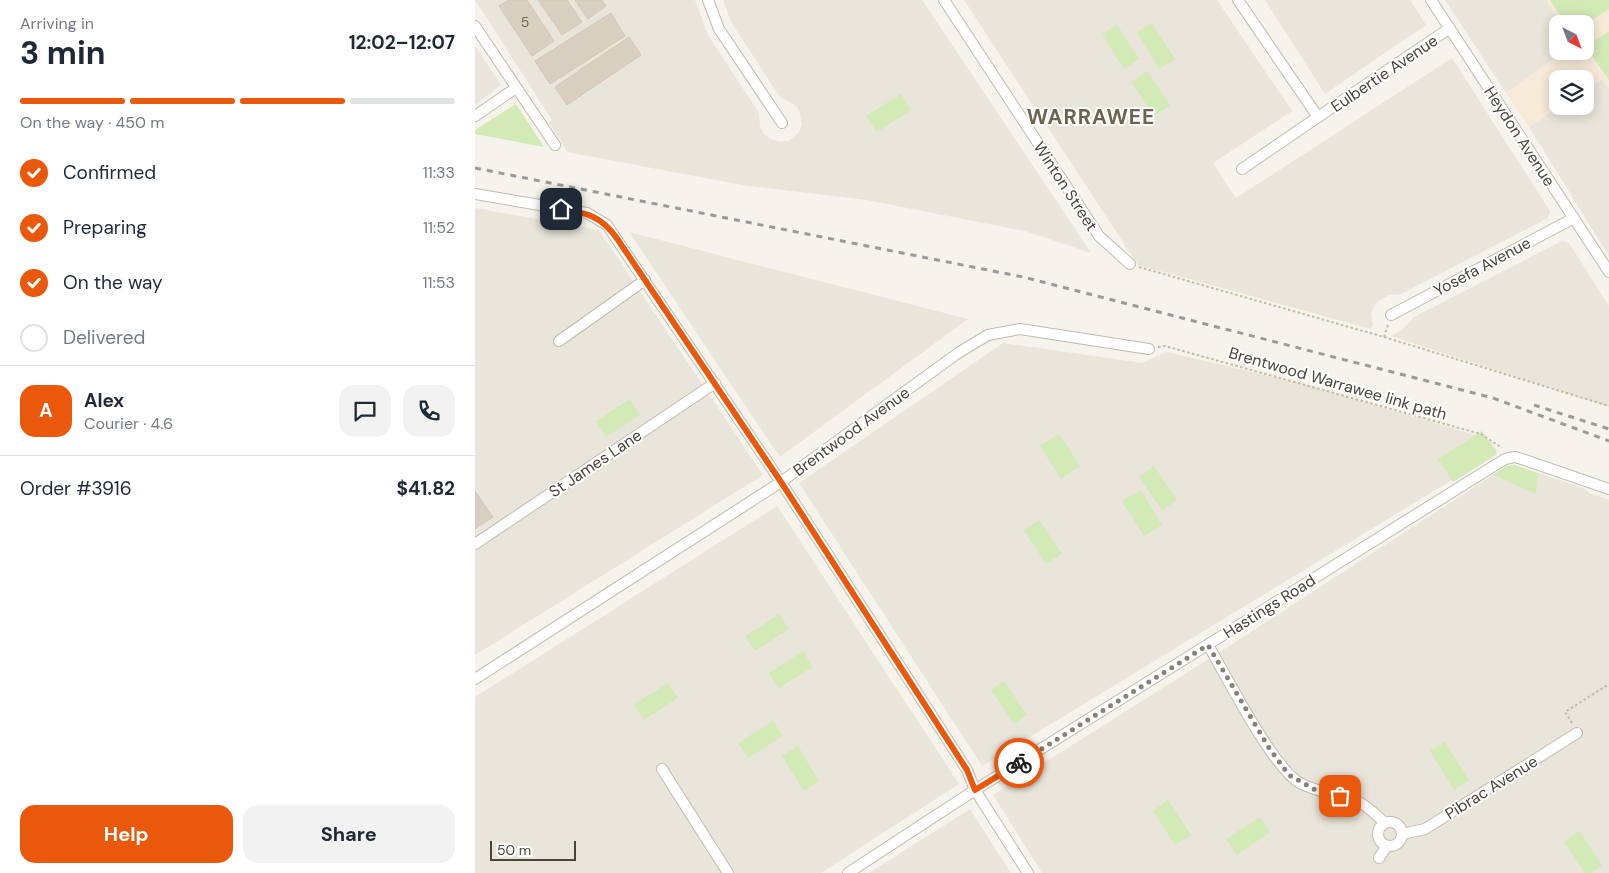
<!DOCTYPE html>
<meta charset="utf-8">
<style>
body{margin:0;font-family:"DM Sans",sans-serif;background:#f2f2f3;color:#1f2937;height:100vh;display:flex;flex-direction:column;font-size:19px;white-space:nowrap}
*{box-sizing:border-box;margin:0}
p{font-size:16px;color:#747a83}
.icon{flex:none;width:28px;height:28px;fill:none;stroke:currentColor;stroke-width:2;stroke-linecap:round;stroke-linejoin:round}
.map{position:relative;flex:1;overflow:hidden}
.side{display:flex;flex-direction:column;background:#fff;width:475px}
.side>*{flex:none}
.needle{width:32px;rotate:138deg}
.controls{position:absolute;left:1074px;top:15px;display:grid;gap:10px}
.controls a{display:grid;place-items:center;width:45px;height:45px;border-radius:10px;background:#fff;box-shadow:0 2px 12px #0003;font-size:25px}
.scale{position:absolute;left:15px;bottom:12px;width:86px;box-sizing:border-box;padding-left:5px;border:2px solid #4b4439;border-top:0;font-size:14px;line-height:18px;white-space:nowrap;color:#4b4439;-webkit-text-stroke:4px #fff;paint-order:stroke}
.pin{position:absolute;display:grid;place-items:center;width:42px;height:42px;color:#fff;margin:-21px;border-radius:10px;box-shadow:0 2px 8px #0006}
.courier{position:absolute;display:grid;place-items:center;width:50px;height:50px;margin:-25px;border:4px solid #ea580c;border-radius:50%;background:#fff;color:#222;box-shadow:0 1px 6px #0007}
.headline em{font-style:normal;font-weight:700}
.headline div{display:flex;flex-direction:column-reverse}
.headline{display:flex;align-items:center;justify-content:space-between;height:85px;padding:0 20px}
h1{font-size:32px;font-weight:700;line-height:38px}
.bar{display:grid;grid-template-columns:repeat(4,1fr);gap:8px 5px;align-content:center;height:60px;padding:0 20px}
.bar i{height:6px;border-radius:4px;background:#e0e1e3}
.bar .active{background:#ea580c}
.bar p{grid-column:span 4}
.line{display:flex;align-items:center;gap:12px;padding:0 20px;border-top:1px solid #e0e1e3}
.line div{flex:1}
.round{display:grid;place-items:center;flex:none;width:52px;height:52px;border-radius:15px;background:#f2f2f3}
ol{padding:0 20px;list-style:none}
li{display:flex;align-items:center;gap:15px;height:55px}
li p{margin-inline-start:auto}
li .icon{padding:5px;border-radius:50%;background:#ea580c;color:#fff;stroke-width:4}
li:last-child{color:#747a83}
li i{width:28px;height:28px;border:2px solid #e0e1e3;border-radius:50%}
.cta{display:flex;gap:10px;margin-top:auto;padding:10px 20px}
.cta a{flex:1;height:58px;border-radius:15px;background:#ea580c;color:#fff;font-size:20px;font-weight:700;line-height:58px;text-align:center}
.cta a+a{background:#f2f2f3;color:#1f2937}
main{display:flex;flex:1;min-height:0}
.map>svg:first-child{display:block}
.residential{fill:#eae5da}
.commercial{fill:#f7ead8}
.green{fill:#d2eab5}
.building{fill:#d8cfc1;stroke:#d3c7b4}
.lines{fill:none;stroke-linecap:round;stroke-linejoin:round}
.street-casing{stroke:#c2bbae;stroke-width:12}
.path{stroke:#c4b79f;stroke-width:2;stroke-dasharray:2.5 2.5;stroke-linecap:butt}
.street{stroke:#fff;stroke-width:10}
.rail{stroke:#9a9a9a;stroke-width:3;stroke-dasharray:6 6;stroke-linecap:butt}
.done{stroke:#878178;stroke-width:5;stroke-dasharray:0 9}
.route{stroke:#ea580c;stroke-width:6}
.labels{text-anchor:middle;stroke-width:4;stroke-linejoin:round;paint-order:stroke}
.number-label{font-size:14px;fill:#6e675b}
.street-label{font-size:16px;fill:#4b4439;stroke:#fff}
.district-label{font-size:21px;font-weight:bold;letter-spacing:1px;fill:#6e6250;stroke:#fff}
</style>
<main>
<section class="side">
<div class="headline"><div><h1>3 min</h1><p>Arriving in</p></div><em>12:02–12:07</em></div>
<div class="bar"><i class="active"></i><i class="active"></i><i class="active"></i><i></i><p>On the way · 450 m</p></div>
<ol>
<li><svg class="icon" aria-label="check" viewBox="0 0 24 24"><path d="M5 12l5 5 9-10"/></svg>Confirmed<p>11:33</p></li>
<li><svg class="icon" aria-label="check" viewBox="0 0 24 24"><path d="M5 12l5 5 9-10"/></svg>Preparing<p>11:52</p></li>
<li><svg class="icon" aria-label="check" viewBox="0 0 24 24"><path d="M5 12l5 5 9-10"/></svg>On the way<p>11:53</p></li>
<li><i></i>Delivered</li>
</ol>
<div class="line" style="height:90px"><b class="round" style="background:#ea580c;color:#fff">A</b><div><b>Alex</b><p>Courier · 4.6</p></div><a class="round"><svg class="icon" aria-label="chat" viewBox="0 0 24 24"><path d="M4 5h16v11H9l-5 4z"/></svg></a><a class="round"><svg class="icon" aria-label="phone" viewBox="0 0 24 24"><path d="M5 4h4l2 5-3 2q2 4 5 5l2-3 5 2v4C11 20 4 13 5 4z"/></svg></a></div>
<div class="line" style="height:65px"><div>Order #3916</div><b>$41.82</b></div>
<div class="cta"><a>Help</a><a>Share</a></div>
</section>
<div class="map">
<svg width="1134" height="873" viewBox="0 0 1134 873">
<rect width="100%" height="100%" fill="#f6f3ec"/>
<g class="residential">
<polygon points="0,0 220,0 233,35 284,113 285,127 289,134 296,139 305,142 313,141 323,133 327,125 324,110 318,104 305,97 256,22 248,0 447,0 616,253 550,231 392,200 267,185 92,152 74,122 77,120"/>
<polygon points="489,0 742,0 817,111 738,163 761,198 977,58 1075,211 1073,218 926,294 914,295 902,302 896,313 898,325 896,329 663,265"/>
<polygon points="790,0 935,0 951,25 850,94"/>
<polygon points="970,0 1071,0 1087,24 1082,24 1082,51 1090,51 1031,93"/>
<polygon points="0,46 26,85 0,105"/>
<polygon points="1127,79 1134,89 1134,256 1054,127 1085,106 1110,106 1110,90"/>
<polygon points="0,208 124,230 288,475 0,655"/>
<polygon points="154,232 493,319 305,457"/>
<polygon points="1087,241 1094,243 1134,306 1134,407 916,336 927,330 939,317"/>
<polygon points="528,343 667,363 692,352 828,384 994,433 1015,441 1023,452 507,766 324,483"/>
<polygon points="1063,473 1108,488 1114,493 1134,500 1134,873 567,873 518,795 748,650 1018,475 1060,493"/>
<polygon points="302,506 484,784 346,873 0,873 0,697"/>
<polygon points="495,809 536,873 394,873"/>
</g>
<polygon class="commercial" points="1071,0 1134,0 1134,89 1127,79 1110,90 1110,79 1082,79 1082,106 1085,106 1054,127 1031,93 1090,51 1110,51 1110,24 1087,24"/>
<g class="green">
<polygon points="1075,0 1134,0 1134,9 1110,24 1091,24"/>
<polygon points="677,23 700,59 684,69 662,32"/>
<polygon points="642,25 664,59 649,69 627,34"/>
<polygon points="1134,31 1134,80 1111,47"/>
<polygon points="672,71 695,105 679,116 656,82"/>
<polygon points="426,94 436,110 402,132 391,116"/>
<polygon points="41,104 69,147 0,134 0,130"/>
<polygon points="155,399 165,415 131,437 121,421"/>
<polygon points="1007,431 1022,454 978,482 963,459"/>
<polygon points="584,434 605,466 586,479 565,446"/>
<polygon points="1040,465 1063,473 1061,494 1018,475 1031,466"/>
<polygon points="679,466 702,500 687,510 664,477"/>
<polygon points="666,490 687,525 669,536 647,501"/>
<polygon points="564,520 587,554 571,564 549,530"/>
<polygon points="304,614 314,629 280,651 270,636"/>
<polygon points="328,651 338,667 304,688 294,673"/>
<polygon points="529,681 552,715 539,724 516,690"/>
<polygon points="193,683 203,698 169,720 159,704"/>
<polygon points="298,721 308,736 273,758 263,743"/>
<polygon points="970,742 994,780 979,790 955,751"/>
<polygon points="323,746 344,781 329,791 307,756"/>
<polygon points="693,800 716,835 700,845 678,811"/>
<polygon points="785,817 795,832 762,855 751,839"/>
<polygon points="1104,831 1127,865 1116,873 1110,873 1089,842"/>
</g>
<g class="building">
<polygon points="34,0 52,0 79,41 57,56 24,6"/>
<polygon points="63,0 92,0 107,22 87,35"/>
<polygon points="100,0 127,0 131,6 113,19"/>
<polygon points="136,13 150,36 75,84 60,61"/>
<polygon points="154,37 166,55 92,105 80,87"/>
<polygon points="0,491 18,517 0,529"/>
</g>
<g class="lines">
<defs>
<g id="street">
<polyline points="233,0 244,29 307,123"/>
<polyline points="469,0 624,236 655,264"/>
<polyline points="763,0 843,117 975,28"/>
<polyline points="956,0 1134,272"/>
<polyline points="0,26 80,145"/>
<polyline points="0,116 41,88"/>
<polyline points="767,169 843,117"/>
<polyline points="0,194 112,213 132,225 306,482 492,770 500,790 553,873"/>
<polyline points="916,315 1099,218"/>
<polyline points="84,341 170,280"/>
<polyline points="0,544 240,383"/>
<path d="M733,645C752,677 797,767 825,783C843,793 862,793 880,800C892,805 900,814 910,823"/>
<polyline points="0,679 306,482 483,353 513,335 545,329 674,349"/>
<polyline points="187,769 253,873"/>
<circle cx="915" cy="834" r="12"/>
<polyline points="927,834 950,829 1102,733"/>
<polyline points="904,858 911,847"/>
<polyline points="373,873 500,790 1030,459 1040,457 1050,460 1134,489"/>
</g>
</defs>
<use href="#street" class="street-casing"/>
<g class="path">
<polyline points="664,267 909,337 1134,406"/>
<polyline points="909,337 913,325"/>
<polyline points="683,347 690,346 1006,434 1027,448"/>
<polyline points="1097,723 1090,712 1134,684"/>
</g>
<use href="#street" class="street"/>
<g class="rail">
<polyline points="0,168 548,277 1018,398 1134,441"/>
<polyline points="1059,405 1134,429"/>
</g>
</g>
<g class="lines">
<polyline class="done" points="544,763 733,645 794,748 814,775 844,792 865,796"/>
<path class="route" d="M86,209C111,213 125,215 141,237L306,482L492,770L500,790L544,763"/>
</g>
<g class="labels">
<g class="number-label">
<text x="50" y="27">5</text>
</g>
<g class="street-label">
<text transform="translate(909 73) rotate(-34)" y="6">Eulbertie Avenue</text>
<text transform="translate(1045 136) rotate(57)" y="6">Heydon Avenue</text>
<text transform="translate(591 186) rotate(57)" y="6">Winton Street</text>
<text transform="translate(1007 266) rotate(-28)" y="6">Yosefa Avenue</text>
<text transform="translate(863 383) rotate(16)" y="6">Brentwood Warrawee link path</text>
<text transform="translate(376 431) rotate(-36)" y="6">Brentwood Avenue</text>
<text transform="translate(120 463) rotate(-34)" y="6">St James Lane</text>
<text transform="translate(794 606) rotate(-32)" y="6">Hastings Road</text>
<text transform="translate(1016 787) rotate(-32)" y="6">Pibrac Avenue</text>
</g>
<g class="district-label">
<text x="616" y="124">WARRAWEE</text>
</g>
</g>
</svg>
<div class="controls">
<a><svg class="needle" viewBox="-14 -14 28 28"><path d="M0-13l5 13h-10z" fill="#e53935"/><path d="M0 13l5-13h-10z" fill="#747a83"/></svg></a>
<a><svg class="icon" aria-label="layers" viewBox="0 0 24 24"><path d="M12 4l9 5-9 5-9-5zM3 14l9 5 9-5"/></svg></a>
</div>
<div class="scale">50 m</div>
<div class="pin" style="left:865px;top:796px;background:#ea580c"><svg class="icon" aria-label="bag" viewBox="0 0 24 24"><path d="M5 8h14l-1 12H6zM9 8a3 3 0 0 1 6 0"/></svg></div>
<div class="pin" style="left:86px;top:209px;background:#1f2937"><svg class="icon" aria-label="home" viewBox="0 0 24 24"><path d="M3 11l9-7 9 7M6 9v11h12V9"/></svg></div>
<div class="courier" style="left:544px;top:763px"><svg class="icon" aria-label="bike" viewBox="0 0 24 24"><circle cx="6" cy="16" r="4"/><circle cx="18" cy="16" r="4"/><path d="M6 16l4-8h5l3 8M10 8l3 8H6M13 5h3"/></svg></div>
</div>
</main>
